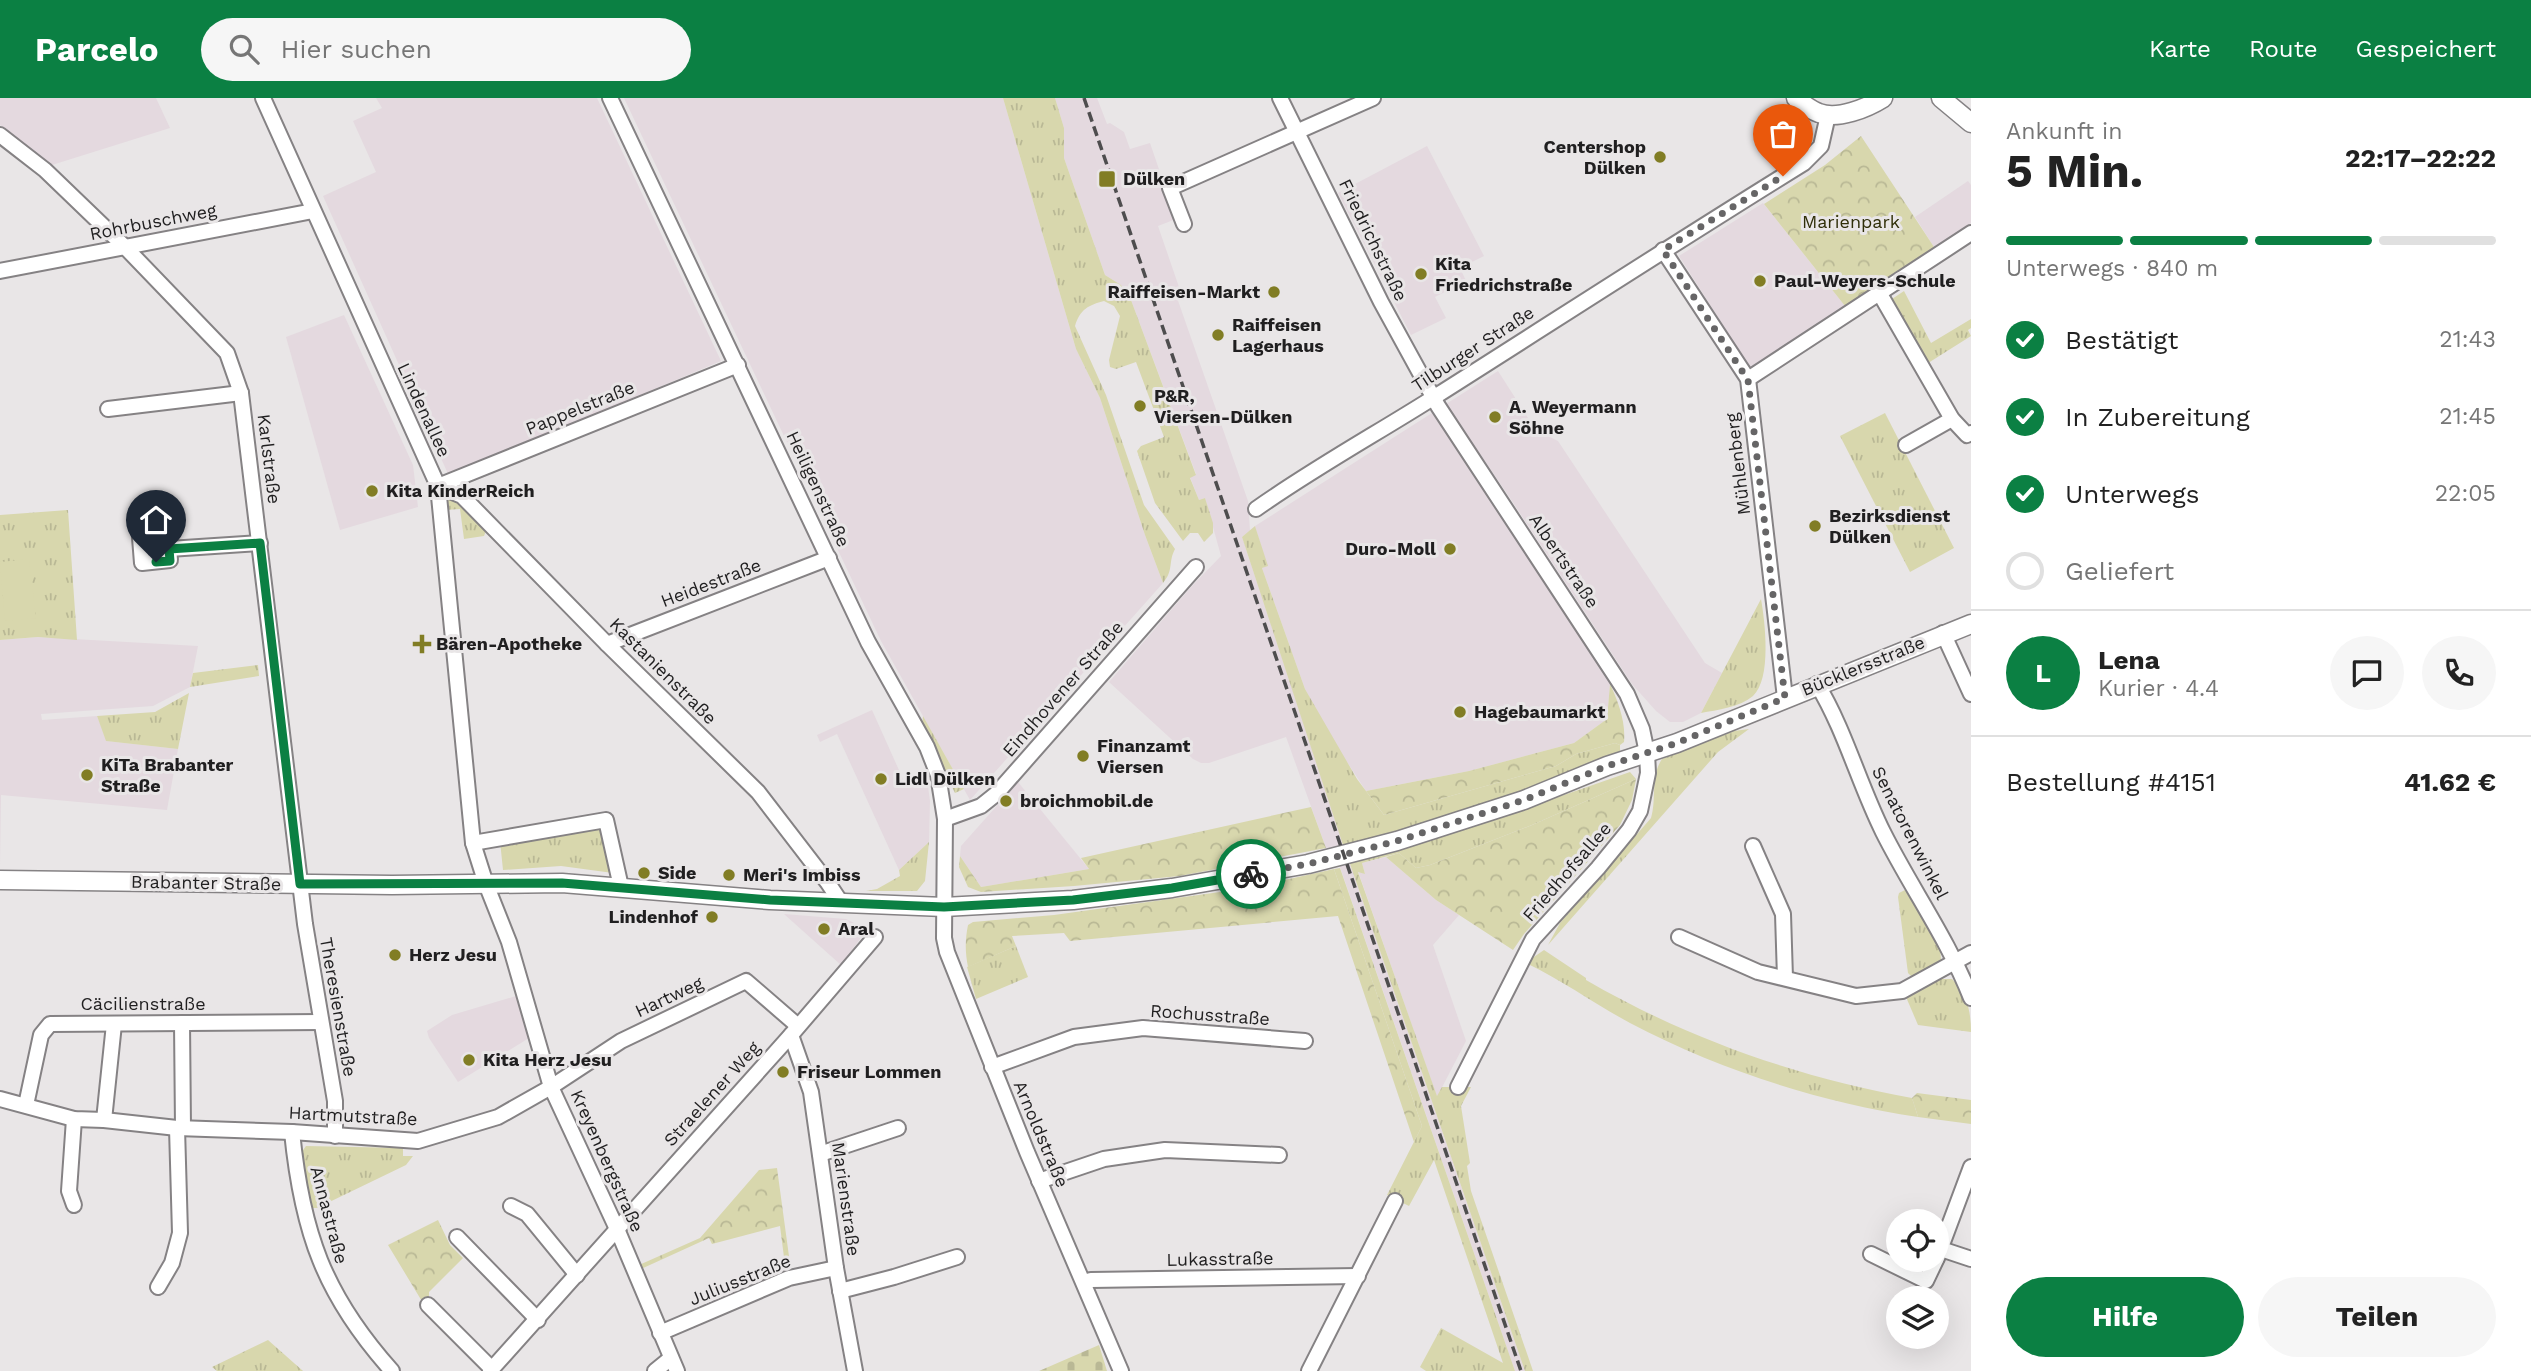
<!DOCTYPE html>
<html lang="de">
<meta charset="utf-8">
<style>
body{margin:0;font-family:"Work Sans",sans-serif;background:#f6f6f6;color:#222;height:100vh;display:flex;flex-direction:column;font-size:26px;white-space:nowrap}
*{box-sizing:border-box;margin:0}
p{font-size:23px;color:#767676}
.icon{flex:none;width:38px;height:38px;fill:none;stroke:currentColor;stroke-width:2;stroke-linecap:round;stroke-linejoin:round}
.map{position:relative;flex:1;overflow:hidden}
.drawer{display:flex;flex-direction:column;background:#fff;width:560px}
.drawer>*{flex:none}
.tools{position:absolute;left:1886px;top:1111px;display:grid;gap:14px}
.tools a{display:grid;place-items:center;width:63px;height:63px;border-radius:50%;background:#fff;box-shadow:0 7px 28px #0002;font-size:35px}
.pin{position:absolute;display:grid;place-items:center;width:60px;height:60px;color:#fff;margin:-72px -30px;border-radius:50% 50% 50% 0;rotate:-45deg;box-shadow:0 0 7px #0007}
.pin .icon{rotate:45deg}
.courier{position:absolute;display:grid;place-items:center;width:70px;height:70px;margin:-35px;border:5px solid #0b8043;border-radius:50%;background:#fff;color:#222;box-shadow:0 2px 9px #0007}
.summary em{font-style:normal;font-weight:700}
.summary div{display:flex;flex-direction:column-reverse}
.summary{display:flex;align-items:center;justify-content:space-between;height:119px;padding:0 35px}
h1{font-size:46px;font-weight:700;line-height:52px}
.bar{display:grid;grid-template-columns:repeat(4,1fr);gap:10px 7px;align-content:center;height:84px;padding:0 35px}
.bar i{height:9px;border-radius:5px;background:#e0e0e0}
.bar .selected{background:#0b8043}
.bar p{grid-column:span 4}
.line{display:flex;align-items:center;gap:18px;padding:0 35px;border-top:2px solid #e0e0e0}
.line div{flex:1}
.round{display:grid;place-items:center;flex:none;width:74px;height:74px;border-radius:37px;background:#f6f6f6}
ol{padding:0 35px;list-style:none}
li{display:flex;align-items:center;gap:21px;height:77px}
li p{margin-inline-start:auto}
li .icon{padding:7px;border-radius:50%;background:#0b8043;color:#fff;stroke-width:4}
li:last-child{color:#767676}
li i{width:38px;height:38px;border:4px solid #e0e0e0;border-radius:50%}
.button{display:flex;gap:14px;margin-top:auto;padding:14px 35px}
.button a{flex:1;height:80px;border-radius:42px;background:#0b8043;color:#fff;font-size:28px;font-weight:700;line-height:80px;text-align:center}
.button a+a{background:#f6f6f6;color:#222}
header{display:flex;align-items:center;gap:42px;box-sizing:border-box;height:98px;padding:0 35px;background:#0b8043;color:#fff}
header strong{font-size:33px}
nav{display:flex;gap:38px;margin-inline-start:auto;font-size:24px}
.search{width:490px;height:63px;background:#f6f6f6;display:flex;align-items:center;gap:18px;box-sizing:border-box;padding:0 24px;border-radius:38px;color:#767676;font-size:26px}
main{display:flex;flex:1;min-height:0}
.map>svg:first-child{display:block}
.built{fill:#e4d9df}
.grass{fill:url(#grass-tufts)}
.forest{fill:url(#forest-crowns)}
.cemetery{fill:url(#cemetery-stones)}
.pitch{fill:#d8d7ad}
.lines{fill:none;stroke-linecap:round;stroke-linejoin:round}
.minor-casing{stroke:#858284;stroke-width:18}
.major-casing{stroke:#858284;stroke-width:21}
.minor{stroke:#fff;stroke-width:14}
.major{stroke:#fff;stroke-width:18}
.rail{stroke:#4e4d4e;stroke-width:3.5;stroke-dasharray:10 5;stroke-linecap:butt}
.done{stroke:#666566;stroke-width:7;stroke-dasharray:0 12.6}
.route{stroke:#0b8043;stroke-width:9}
.poi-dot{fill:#817d24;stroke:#e9e6e7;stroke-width:2.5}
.labels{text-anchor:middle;stroke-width:6;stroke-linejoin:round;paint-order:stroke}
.poi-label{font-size:18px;font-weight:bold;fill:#201f20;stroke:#e9e6e7;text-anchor:start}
.street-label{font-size:18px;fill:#201f20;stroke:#e9e6e7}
.park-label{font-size:18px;fill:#2f2e08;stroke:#e9e6e7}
</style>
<header>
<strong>Parcelo</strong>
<div class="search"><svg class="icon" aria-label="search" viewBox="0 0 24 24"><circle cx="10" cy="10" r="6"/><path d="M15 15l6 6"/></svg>Hier suchen</div>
<nav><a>Karte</a><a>Route</a><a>Gespeichert</a></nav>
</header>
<main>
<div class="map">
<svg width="1971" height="1273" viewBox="0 0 1971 1273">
<defs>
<pattern id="grass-tufts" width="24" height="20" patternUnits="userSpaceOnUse" patternTransform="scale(1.75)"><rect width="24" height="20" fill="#d8d7ad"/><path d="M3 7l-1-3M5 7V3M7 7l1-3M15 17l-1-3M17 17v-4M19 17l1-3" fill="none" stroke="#b9b895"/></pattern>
<pattern id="forest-crowns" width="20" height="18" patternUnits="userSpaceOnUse" patternTransform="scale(1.75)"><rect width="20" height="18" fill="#d8d7ad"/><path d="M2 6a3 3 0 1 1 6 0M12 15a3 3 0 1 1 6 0" fill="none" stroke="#b9b895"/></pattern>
<pattern id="cemetery-stones" width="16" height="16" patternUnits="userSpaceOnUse" patternTransform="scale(1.75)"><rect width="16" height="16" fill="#d8d7ad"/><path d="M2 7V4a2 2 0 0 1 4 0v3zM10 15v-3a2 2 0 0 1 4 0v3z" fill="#b9b895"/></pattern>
</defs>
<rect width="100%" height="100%" fill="#e9e6e7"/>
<g class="built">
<polygon points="0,0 156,0 170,30 52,67 0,27"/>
<polygon points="376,0 597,0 721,263 449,378 323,98 376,74 353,23 382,10"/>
<polygon points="624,0 1003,0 1076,251 1100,300 1145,437 1163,485 970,702 881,543"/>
<polygon points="1055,0 1097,0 1107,26 1110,25 1124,34 1130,51 1150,45 1176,121 1158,128 1180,192 1175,194 1248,403 1250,433 1242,439 1349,763 1525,1273 1515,1273 1333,749 1326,750 1286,639 1209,665 1201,665 1193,661 1109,584 1191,489 1221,458 1205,400 1199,402 1190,379 1196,376 1131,202 1121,187 1105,177 1064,60 1064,30"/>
<polygon points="1427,48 1484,158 1460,170 1466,183 1435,199 1446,220 1411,237 1338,95"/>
<polygon points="1968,83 1971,87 1971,125 1934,149 1915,119"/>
<polygon points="1763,105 1845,208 1750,270 1679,158"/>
<polygon points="344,217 413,367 418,409 340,432 286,239"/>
<polygon points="1498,273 1528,320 1525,325 1530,331 1536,332 1558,343 1705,565 1722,575 1701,615 1683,624 1670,624 1656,613 1632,586 1510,400 1446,306"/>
<polygon points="1432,315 1604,574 1610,586 1607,621 1574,645 1469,673 1366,693 1328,635 1305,591 1262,470 1267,468 1255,428"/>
<polygon points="38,539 198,548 190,589 153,608 41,616 42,622 97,618 107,643 178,651 167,712 1,697 0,768 0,542"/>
<polygon points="872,612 907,690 927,681 930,703 929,744 899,772 837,636 820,644 817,637"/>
<polygon points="1018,684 1089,771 981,789 960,758 961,748"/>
<polygon points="1386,759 1436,802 1459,817 1433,847 1466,943 1437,999 1358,773 1365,776 1362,765"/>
<polygon points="784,816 846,821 854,825 860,831 860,841 841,867"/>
<polygon points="516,898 529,940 458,984 429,940 427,933 452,917"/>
</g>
<g class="grass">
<path d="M1003,0H1055L1064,30V60L1105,177L1121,187L1131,202L1196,377L1190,380L1199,402L1205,400L1213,425V435L1204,444L1198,435H1190L1183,443L1155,405L1137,353L1141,348L1164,339L1136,264L1116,271L1110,269L1109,262L1120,218L1114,208L1104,203C1089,207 1080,211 1075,228L1106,297L1144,407L1175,451C1168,464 1174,472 1163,485L1145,437L1100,300L1076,251Z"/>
<polygon points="1904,193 1931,245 1971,221 1971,230 1968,232 1971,238 1925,267 1892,201"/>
<polygon points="1885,315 1954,450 1910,474 1840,338"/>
<polygon points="446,398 459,402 487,430 484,438 464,441 460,411 445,412"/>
<polygon points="68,412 77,542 38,539 0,542 0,417"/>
<polygon points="1255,428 1268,468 1262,470 1305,591 1357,681 1384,717 1556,668 1576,656 1615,645 1620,647 1620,656 1514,700 1344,750 1242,439"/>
<path d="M1761,501C1765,523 1772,581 1753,598C1740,609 1717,612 1701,615Z"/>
<polygon points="258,567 259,578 190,589 193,575"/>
<polygon points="189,595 178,651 106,643 97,618 155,614"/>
<polygon points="923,618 964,691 955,695 922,627"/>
<path d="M1749,631L1718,654L1548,847L1560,825L1651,720C1657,700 1650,679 1662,661L1734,633Z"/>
<path d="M1630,674L1636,681L1532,727L1430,767L1416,770L1399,755L1362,765L1365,776L1358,774L1437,998L1442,989H1471L1461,1008L1470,1065L1467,1068L1471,1093L1533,1273H1525L1349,763C1444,738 1537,707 1630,674Z"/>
<polygon points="602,729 613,775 561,768 503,772 500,743"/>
<polygon points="929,744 925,783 917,793 866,793 877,791 900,778 899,772"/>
<polygon points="1340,770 1515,1273 1426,1273 1420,1269 1441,1230 1503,1265 1434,1062 1409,1108 1387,1097 1422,1028 1334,771"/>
<polygon points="1905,792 1940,851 1941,861 1935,869 1913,880 1908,875 1898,799 1899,795"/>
<polygon points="1016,848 1028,879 976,901 967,869"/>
<path d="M1544,852L1586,880V882C1688,941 1797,979 1912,1000L1918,1019C1818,1004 1720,972 1630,925C1595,906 1563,883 1528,866V863Z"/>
<path d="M1941,881H1952C1967,895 1971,914 1971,934L1918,927L1906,899Z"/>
<polygon points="306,1048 403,1050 403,1058 413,1058 406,1067 317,1110 312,1110 309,1106 301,1055"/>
<polygon points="268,1242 303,1273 217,1273 212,1269"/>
</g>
<g class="forest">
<polygon points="1861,38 1934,149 1845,208 1764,106 1825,67"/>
<path d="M1610,586C1618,603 1626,624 1624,644L1620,647L1615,645L1576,656L1556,668L1384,717L1366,693L1469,673L1574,645L1607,621Z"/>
<polygon points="1636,681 1632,702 1620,727 1524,836 1513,852 1436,802 1386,759 1399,755 1416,770 1430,767 1532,727"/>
<polygon points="1311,709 1326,750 1180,778 1074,788 981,794 968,789 959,769 960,758 981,789 1089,771 1081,760"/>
<path d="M1334,771L1422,1028L1414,1044L1338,818L1070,843L1064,835L1012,838L1016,848L968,869C965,854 965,842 968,827L973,824L1054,817L1249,790Z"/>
<polygon points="1917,995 1971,1002 1971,1026 1918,1019 1912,1000"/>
<polygon points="777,1070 791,1173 786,1175 780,1128 712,1146 709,1140 641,1171 639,1167 700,1140 759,1072"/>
<polygon points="438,1122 450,1147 463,1160 429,1194 429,1201 423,1205 388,1147"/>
</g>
<polygon class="cemetery" points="1099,1247 1107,1273 1039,1273"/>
<polygon class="pitch" points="29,461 36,520 5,523 0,464"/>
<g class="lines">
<defs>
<g id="minor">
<polyline points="263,0 438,388 473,745 486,786 509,844 551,989 617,1131 677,1273"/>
<polyline points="610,0 868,544 927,649 938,677 945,721 944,840 947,854 1027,1054 1121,1273"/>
<polyline points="1280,0 1381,204 1438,308 1627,596 1642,631 1647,655 1648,675 1640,713 1629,732 1598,770 1533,841 1458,989"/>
<polyline points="0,37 45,72 124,148 227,255 241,295 305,826 335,1003 335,1038"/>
<polyline points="1184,126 1170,90 1373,0"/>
<polyline points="1663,152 1748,281 1785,600"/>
<polyline points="0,173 313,113"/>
<polyline points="1880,196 1952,321 1967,337 1971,335"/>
<polyline points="1748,281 1971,135"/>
<polyline points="108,311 241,295"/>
<polyline points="1906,347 1952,321"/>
<polyline points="438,388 462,398 607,546 758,694 828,785 842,806"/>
<polyline points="438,388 738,267"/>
<path d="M1256,411C1314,370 1376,336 1436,298C1559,220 1681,141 1804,65L1821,48L1828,17"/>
<polygon points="167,424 170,462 142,465 139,427"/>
<polyline points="169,451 260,445"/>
<polyline points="1943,535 1971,596"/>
<polyline points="607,546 829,460"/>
<path d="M1817,586C1845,632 1859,686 1883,734C1911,790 1948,841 1971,900"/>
<polyline points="945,721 981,708 996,696 1196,469"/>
<polyline points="473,745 606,722 621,789"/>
<polyline points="1753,748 1783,816 1785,880"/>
<polyline points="1679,839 1758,874 1856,898 1902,893 1971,855"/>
<polyline points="182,925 183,1030"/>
<polyline points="791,937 811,994 836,1170 855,1273"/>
<polyline points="992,969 1074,939 1143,930 1305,943"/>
<polyline points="0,1001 74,1021 104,1022 177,1030 292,1034 418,1043 498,1019 551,989 621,943 746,883 798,928"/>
<polyline points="26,1007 41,937 50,926 321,924"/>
<polyline points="74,1021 69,1093 74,1107"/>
<polyline points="104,1022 114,926"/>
<path d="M292,1034C302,1134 324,1197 392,1273"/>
<polyline points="820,1056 898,1030"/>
<polyline points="1039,1083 1104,1061 1165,1052 1279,1057"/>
<polyline points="511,1108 527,1116 577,1177"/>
<polyline points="457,1139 538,1222"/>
<polyline points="1941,1151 1971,1161"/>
<polyline points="1871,1156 1926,1183 1936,1162"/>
<polyline points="1937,1160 1971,1069"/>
<polyline points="1084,1184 1091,1182 1358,1178"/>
<polyline points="158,1189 172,1165 180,1135 177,1030"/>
<polyline points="840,1193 894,1179 957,1159"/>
<polyline points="428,1207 492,1271"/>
<polyline points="660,1235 789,1180 836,1170"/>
<polyline points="490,1273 791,937 875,839"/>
<polyline points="655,1273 671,1260"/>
<polyline points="1309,1273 1395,1103"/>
</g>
<g id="major">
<path d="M1796,0C1803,6 1810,12 1819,15C1838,22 1867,10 1883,0"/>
<polyline points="1941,0 1971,25"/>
<polyline points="0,782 392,787 562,785 770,802 944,809 1073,802 1172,790 1308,766 1397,743 1524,702 1607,668 1677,645 1971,526"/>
</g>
</defs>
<use href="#minor" class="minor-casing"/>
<use href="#major" class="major-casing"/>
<use href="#minor" class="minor"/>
<use href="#major" class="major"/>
<polyline class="rail" points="1084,0 1521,1273"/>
</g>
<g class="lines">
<polyline class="done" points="1251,776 1308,766 1397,743 1524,702 1607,668 1677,645 1785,600 1748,282 1663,152 1783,78"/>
<polyline class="route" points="156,464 170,463 169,451 260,445 300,786 562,785 770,802 944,809 1073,802 1172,790 1251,776"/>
</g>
<g class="poi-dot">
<circle cx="1660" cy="59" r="7"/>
<rect x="1098" y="72" width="18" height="18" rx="3.5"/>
<circle cx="1421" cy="176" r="7"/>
<circle cx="1760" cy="183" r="7"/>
<circle cx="1274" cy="194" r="7"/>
<circle cx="1218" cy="237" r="7"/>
<circle cx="1140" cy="308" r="7"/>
<circle cx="1495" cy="319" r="7"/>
<circle cx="372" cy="393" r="7"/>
<circle cx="1815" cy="428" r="7"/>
<circle cx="1450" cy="451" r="7"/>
<path d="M418.5 535.5h7v7h7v7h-7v7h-7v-7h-7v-7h7z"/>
<circle cx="1460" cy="614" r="7"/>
<circle cx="1083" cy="658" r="7"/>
<circle cx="87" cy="677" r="7"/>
<circle cx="881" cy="681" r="7"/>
<circle cx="1006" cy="703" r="7"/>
<circle cx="644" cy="775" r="7"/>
<circle cx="729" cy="777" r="7"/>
<circle cx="712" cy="819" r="7"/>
<circle cx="824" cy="831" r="7"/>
<circle cx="395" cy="857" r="7"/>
<circle cx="469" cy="962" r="7"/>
<circle cx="783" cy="974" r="7"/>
</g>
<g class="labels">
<g class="poi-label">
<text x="1646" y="55" text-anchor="end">Centershop<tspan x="1646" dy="21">Dülken</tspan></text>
<text x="1123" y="87">Dülken</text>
<text x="1435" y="172">Kita<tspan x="1435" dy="21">Friedrichstraße</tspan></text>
<text x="1774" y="189">Paul-Weyers-Schule</text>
<text x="1260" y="200" text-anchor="end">Raiffeisen-Markt</text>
<text x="1232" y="233">Raiffeisen<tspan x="1232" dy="21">Lagerhaus</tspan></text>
<text x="1154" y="304">P&amp;R,<tspan x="1154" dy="21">Viersen-Dülken</tspan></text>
<text x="1509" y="315">A. Weyermann<tspan x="1509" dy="21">Söhne</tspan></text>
<text x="386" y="399">Kita KinderReich</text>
<text x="1829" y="424">Bezirksdienst<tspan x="1829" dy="21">Dülken</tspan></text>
<text x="1436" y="457" text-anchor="end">Duro-Moll</text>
<text x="436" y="552">Bären-Apotheke</text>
<text x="1474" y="620">Hagebaumarkt</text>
<text x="1097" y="654">Finanzamt<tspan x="1097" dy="21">Viersen</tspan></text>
<text x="101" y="673">KiTa Brabanter<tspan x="101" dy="21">Straße</tspan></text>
<text x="895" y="687">Lidl Dülken</text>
<text x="1020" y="709">broichmobil.de</text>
<text x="658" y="781">Side</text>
<text x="743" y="783">Meri's Imbiss</text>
<text x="698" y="825" text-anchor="end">Lindenhof</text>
<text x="838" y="837">Aral</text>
<text x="409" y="863">Herz Jesu</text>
<text x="483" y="968">Kita Herz Jesu</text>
<text x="797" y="980">Friseur Lommen</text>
</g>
<g class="street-label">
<text transform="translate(153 124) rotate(-11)" y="6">Rohrbuschweg</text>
<text transform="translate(1373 142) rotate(64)" y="6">Friedrichstraße</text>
<text transform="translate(1473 251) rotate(-33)" y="6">Tilburger Straße</text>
<text transform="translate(580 310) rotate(-22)" y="6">Pappelstraße</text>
<text transform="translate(424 312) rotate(65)" y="6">Lindenallee</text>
<text transform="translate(269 361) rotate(83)" y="6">Karlstraße</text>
<text transform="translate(1738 366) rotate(-97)" y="6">Mühlenberg</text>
<text transform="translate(818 391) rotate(65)" y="6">Heiligenstraße</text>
<text transform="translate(1564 463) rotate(56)" y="6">Albertstraße</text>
<text transform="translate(711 485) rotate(-21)" y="6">Heidestraße</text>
<text transform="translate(1863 568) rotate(-22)" y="6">Bücklersstraße</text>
<text transform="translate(663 573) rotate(45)" y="6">Kastanienstraße</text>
<text transform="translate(1063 591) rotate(-49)" y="6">Eindhovener Straße</text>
<text transform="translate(1910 735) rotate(63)" y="6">Senatorenwinkel</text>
<text transform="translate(1567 774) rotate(-49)" y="6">Friedhofsallee</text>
<text transform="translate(206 785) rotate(1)" y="6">Brabanter Straße</text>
<text transform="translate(669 899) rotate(-25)" y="6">Hartweg</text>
<text x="143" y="912">Cäcilienstraße</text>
<text transform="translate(338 909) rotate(80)" y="6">Theresienstraße</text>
<text transform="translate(1210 917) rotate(4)" y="6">Rochusstraße</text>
<text transform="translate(712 996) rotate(-48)" y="6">Straelener Weg</text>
<text transform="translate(353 1018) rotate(3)" y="6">Hartmutstraße</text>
<text transform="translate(1041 1036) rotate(67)" y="6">Arnoldstraße</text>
<text transform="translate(607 1063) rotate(66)" y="6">Kreyenbergstraße</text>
<text transform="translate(846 1101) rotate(82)" y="6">Marienstraße</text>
<text transform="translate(329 1117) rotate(75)" y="6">Annastraße</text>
<text transform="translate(1220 1161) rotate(-1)" y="6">Lukasstraße</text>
<text transform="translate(740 1182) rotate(-22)" y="6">Juliusstraße</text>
</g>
<g class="park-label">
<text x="1851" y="130">Marienpark</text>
</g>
</g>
</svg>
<div class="tools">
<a><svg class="icon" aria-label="locate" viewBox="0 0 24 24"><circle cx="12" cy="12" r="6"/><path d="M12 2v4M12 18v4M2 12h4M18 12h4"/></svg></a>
<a><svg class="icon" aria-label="layers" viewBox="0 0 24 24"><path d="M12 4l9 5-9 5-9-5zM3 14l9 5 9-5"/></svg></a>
</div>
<div class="pin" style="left:1783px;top:78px;background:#ea580c"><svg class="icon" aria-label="bag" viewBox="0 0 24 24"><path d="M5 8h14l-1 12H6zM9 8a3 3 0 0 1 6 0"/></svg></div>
<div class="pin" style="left:156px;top:464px;background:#1f2937"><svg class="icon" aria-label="home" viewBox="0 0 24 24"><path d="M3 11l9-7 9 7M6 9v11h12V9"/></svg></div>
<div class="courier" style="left:1251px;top:776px"><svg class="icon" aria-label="bike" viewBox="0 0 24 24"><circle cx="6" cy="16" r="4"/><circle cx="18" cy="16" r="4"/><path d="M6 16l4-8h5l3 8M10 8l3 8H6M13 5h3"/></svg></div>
</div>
<section class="drawer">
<div class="summary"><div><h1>5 Min.</h1><p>Ankunft in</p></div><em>22:17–22:22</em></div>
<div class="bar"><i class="selected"></i><i class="selected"></i><i class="selected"></i><i></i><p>Unterwegs · 840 m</p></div>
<ol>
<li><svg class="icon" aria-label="check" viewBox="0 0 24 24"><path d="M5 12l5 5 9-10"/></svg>Bestätigt<p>21:43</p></li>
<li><svg class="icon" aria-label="check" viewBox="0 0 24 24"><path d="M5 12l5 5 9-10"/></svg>In Zubereitung<p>21:45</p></li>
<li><svg class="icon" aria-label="check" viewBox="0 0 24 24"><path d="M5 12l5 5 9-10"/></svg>Unterwegs<p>22:05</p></li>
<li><i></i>Geliefert</li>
</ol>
<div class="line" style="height:126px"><b class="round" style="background:#0b8043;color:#fff">L</b><div><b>Lena</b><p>Kurier · 4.4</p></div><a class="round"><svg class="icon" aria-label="chat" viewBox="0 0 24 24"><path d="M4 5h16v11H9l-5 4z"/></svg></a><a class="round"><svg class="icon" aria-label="phone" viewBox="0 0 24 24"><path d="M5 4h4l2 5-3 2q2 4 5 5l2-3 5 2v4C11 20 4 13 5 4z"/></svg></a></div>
<div class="line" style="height:91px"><div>Bestellung #4151</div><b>41.62 €</b></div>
<div class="button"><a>Hilfe</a><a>Teilen</a></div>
</section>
</main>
